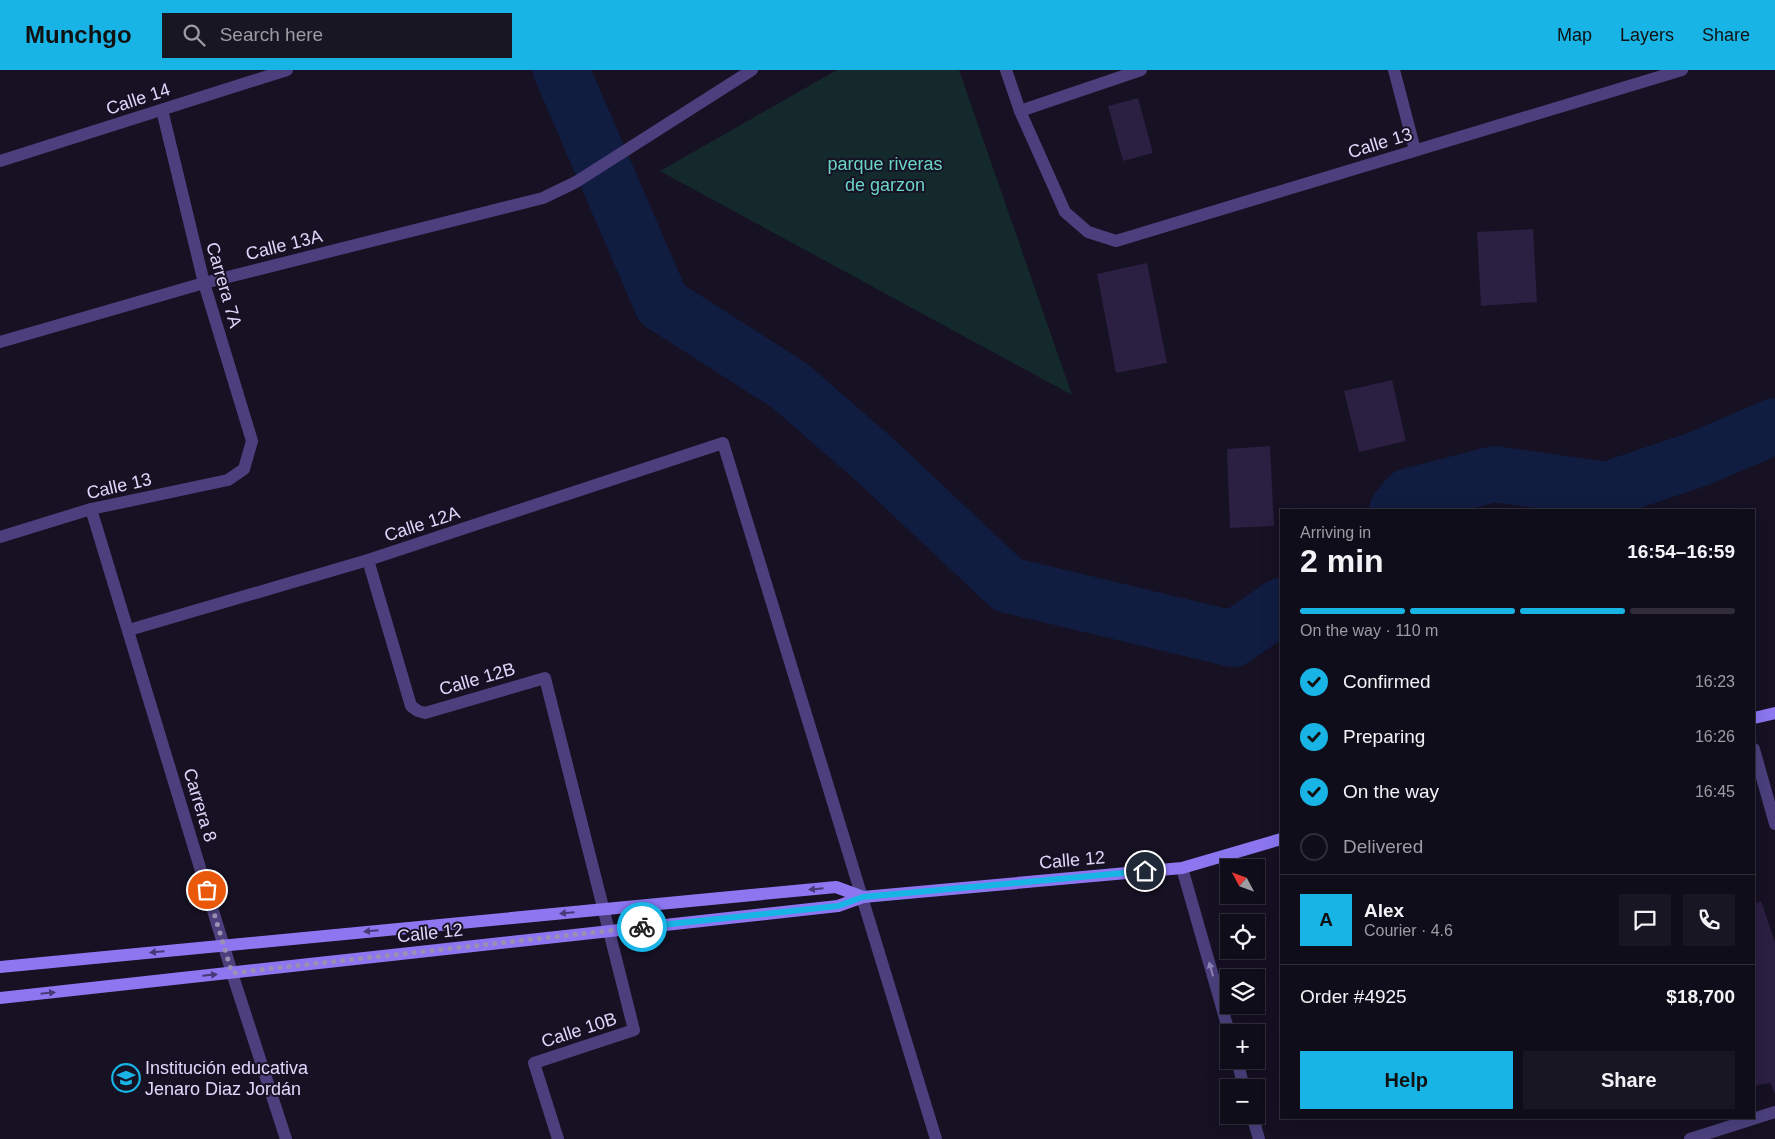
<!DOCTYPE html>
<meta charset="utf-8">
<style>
body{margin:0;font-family:Arial,sans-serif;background:#191623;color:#f1f3f6;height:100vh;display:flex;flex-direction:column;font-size:19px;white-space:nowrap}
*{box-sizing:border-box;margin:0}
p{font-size:16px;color:#9c9ca2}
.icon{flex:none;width:28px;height:28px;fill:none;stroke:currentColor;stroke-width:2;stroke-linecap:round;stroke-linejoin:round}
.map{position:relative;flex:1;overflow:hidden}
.drawer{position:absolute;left:1280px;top:439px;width:475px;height:610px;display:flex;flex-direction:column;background:#100d1a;border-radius:0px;box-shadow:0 5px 20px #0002,0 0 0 1px #302d39}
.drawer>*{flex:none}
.needle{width:32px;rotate:311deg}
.fabs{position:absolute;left:1220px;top:789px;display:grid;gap:10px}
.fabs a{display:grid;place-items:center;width:45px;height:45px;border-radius:0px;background:#100d1a;box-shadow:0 5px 20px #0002,0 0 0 1px #302d39;font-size:25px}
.pin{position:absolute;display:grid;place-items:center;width:42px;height:42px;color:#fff;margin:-21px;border:2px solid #fff;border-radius:50%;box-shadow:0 1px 5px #0007}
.courier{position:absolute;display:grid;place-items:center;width:50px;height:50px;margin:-25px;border:4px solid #18b4e6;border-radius:50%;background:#fff;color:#222;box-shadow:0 1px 6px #0007}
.summary em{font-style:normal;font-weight:700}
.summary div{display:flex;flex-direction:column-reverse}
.summary{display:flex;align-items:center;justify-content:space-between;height:85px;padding:0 20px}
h1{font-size:32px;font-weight:700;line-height:38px}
.bar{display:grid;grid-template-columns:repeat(4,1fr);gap:8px 5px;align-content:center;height:60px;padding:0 20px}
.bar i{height:6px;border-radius:4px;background:#302d39}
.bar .selected{background:#18b4e6}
.bar p{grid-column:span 4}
.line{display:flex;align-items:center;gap:12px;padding:0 20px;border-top:1px solid #302d39}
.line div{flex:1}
.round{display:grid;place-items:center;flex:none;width:52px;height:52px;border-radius:0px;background:#191623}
ol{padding:0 20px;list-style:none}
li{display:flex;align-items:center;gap:15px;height:55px}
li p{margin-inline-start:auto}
li .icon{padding:5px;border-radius:50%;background:#18b4e6;color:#111;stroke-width:4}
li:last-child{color:#9c9ca2}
li i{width:28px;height:28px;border:2px solid #302d39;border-radius:50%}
.button{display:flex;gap:10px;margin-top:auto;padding:10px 20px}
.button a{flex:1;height:58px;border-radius:0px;background:#18b4e6;color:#111;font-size:20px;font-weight:700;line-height:58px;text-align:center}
.button a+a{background:#191623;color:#f1f3f6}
header{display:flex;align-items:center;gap:30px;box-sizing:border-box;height:70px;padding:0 25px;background:#18b4e6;color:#111}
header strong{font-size:24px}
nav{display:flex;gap:28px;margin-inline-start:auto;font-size:18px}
.search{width:350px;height:45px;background:#191623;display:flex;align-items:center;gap:12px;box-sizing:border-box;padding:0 18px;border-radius:0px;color:#9c9ca2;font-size:19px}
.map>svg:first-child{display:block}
.green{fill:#14292c}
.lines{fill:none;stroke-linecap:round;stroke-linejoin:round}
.river{stroke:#111c41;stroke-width:56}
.building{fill:#2b1f42}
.street{stroke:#4b407d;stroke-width:12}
.secondary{stroke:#8c77f1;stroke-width:12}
.oneway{fill:#453a75}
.oneway2{fill:#8e84b6}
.done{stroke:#9991af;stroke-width:5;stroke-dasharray:0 9}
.route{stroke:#18b4e6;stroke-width:6}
.labels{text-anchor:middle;stroke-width:4;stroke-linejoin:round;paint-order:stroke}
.street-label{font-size:18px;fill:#e0d6fb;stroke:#161123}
.park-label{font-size:18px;fill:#6ad4c8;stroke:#161123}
.poi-label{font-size:18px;fill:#e0d6fb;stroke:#161123;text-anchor:start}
</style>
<header>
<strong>Munchgo</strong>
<div class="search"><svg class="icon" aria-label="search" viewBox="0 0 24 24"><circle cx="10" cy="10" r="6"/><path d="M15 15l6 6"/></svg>Search here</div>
<nav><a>Map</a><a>Layers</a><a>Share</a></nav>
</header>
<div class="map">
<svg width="1775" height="1069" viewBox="0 0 1775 1069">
<rect width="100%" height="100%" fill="#161123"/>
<polygon class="green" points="837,0 959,0 1072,325 660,101"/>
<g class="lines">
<g class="river">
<polyline points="561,0 662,234 790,316 874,389 1008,515 1233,569 1281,536"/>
<polyline points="1397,440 1409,426 1494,404 1606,420 1698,389 1775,356"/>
</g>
</g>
<g class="building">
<polygon points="1138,28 1153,83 1123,91 1108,36"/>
<polygon points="1533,159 1537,232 1481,236 1477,162"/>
<polygon points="1147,193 1167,293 1116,303 1097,204"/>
<polygon points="1392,310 1406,371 1359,382 1344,321"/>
<polygon points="1270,376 1274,456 1230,458 1227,379"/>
<polygon points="1761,831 1775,872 1775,1024 1770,1013 1757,1015 1754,1019 1754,834"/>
</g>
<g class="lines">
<g class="street">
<polyline points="1006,0 1020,41 1065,142 1088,162 1116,171 1682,0"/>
<polyline points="1394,0 1415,80"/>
<polyline points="1020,41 1141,0"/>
<polyline points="0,91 287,0"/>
<polyline points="0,272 204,213 543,128 576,112 752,0"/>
<polyline points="91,439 232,903 286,1069"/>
<polyline points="0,467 91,439 228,410 244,399 252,371 204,213 162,40"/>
<polyline points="368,490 411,636 418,641 425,643 545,608 634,960 534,993 558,1069"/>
<polyline points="129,560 368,490 723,373 936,1069"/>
<polyline points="1754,679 1775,754"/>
<polyline points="1182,798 1229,962"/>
<polyline points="1237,990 1244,1018"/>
<polyline points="1252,1045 1259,1069"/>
<polyline points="1690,1069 1775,1042"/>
</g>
<g class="secondary">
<polyline points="1754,648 1775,643"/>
<polyline points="0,897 836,817 863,827"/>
<polyline points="0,928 838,836 863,827 1182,798 1281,769"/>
</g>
</g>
<defs><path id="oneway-solid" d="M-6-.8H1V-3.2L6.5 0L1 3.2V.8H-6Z" transform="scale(1.25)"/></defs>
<g class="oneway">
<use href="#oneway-solid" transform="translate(816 819) rotate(174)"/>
<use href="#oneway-solid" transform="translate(567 843) rotate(175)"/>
<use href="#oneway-solid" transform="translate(371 861) rotate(175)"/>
<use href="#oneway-solid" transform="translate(157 882) rotate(175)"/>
<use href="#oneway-solid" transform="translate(210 905) rotate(-6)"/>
<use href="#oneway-solid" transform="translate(48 923) rotate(-6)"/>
</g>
<use class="oneway2" href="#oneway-solid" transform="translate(1211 899) rotate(-106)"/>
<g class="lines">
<polyline class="done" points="207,820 232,903 642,857"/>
<polyline class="route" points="642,857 838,836 863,827 1145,801"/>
</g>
<defs>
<symbol id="school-ring" viewBox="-11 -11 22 22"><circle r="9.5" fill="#161123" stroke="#18b4e6" stroke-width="1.5"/><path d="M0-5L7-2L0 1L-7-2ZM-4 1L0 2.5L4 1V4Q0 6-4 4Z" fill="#18b4e6"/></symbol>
</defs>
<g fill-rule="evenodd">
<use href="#school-ring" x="110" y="992" width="32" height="32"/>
</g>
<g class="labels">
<g class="street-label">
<text transform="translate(138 29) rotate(-18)" y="6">Calle 14</text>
<text transform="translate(1380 73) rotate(-17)" y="6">Calle 13</text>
<text transform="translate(284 175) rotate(-14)" y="6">Calle 13A</text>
<text transform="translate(224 215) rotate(74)" y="6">Carrera 7A</text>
<text transform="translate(119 416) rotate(-13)" y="6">Calle 13</text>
<text transform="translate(422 454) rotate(-18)" y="6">Calle 12A</text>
<text transform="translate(477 609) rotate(-16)" y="6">Calle 12B</text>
<text transform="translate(200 735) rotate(73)" y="6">Carrera 8</text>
<text transform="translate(1072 790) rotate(-5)" y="6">Calle 12</text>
<text transform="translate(430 863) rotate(-6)" y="6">Calle 12</text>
<text transform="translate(579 960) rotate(-18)" y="6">Calle 10B</text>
</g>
<g class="park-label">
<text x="885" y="100">parque riveras<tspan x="885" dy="21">de garzon</tspan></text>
</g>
<g class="poi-label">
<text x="145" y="1004">Institución educativa<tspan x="145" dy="21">Jenaro Diaz Jordán</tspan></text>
</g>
</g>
</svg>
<div class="fabs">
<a><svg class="needle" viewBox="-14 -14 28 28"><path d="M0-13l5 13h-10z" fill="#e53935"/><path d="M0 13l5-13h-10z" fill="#9c9ca2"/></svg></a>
<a><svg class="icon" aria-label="locate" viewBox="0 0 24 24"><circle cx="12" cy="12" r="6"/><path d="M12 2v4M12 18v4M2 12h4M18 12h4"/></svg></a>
<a><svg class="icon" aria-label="layers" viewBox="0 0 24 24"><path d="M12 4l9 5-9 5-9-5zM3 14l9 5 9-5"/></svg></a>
<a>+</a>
<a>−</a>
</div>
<div class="pin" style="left:207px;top:820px;background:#ea580c"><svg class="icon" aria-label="bag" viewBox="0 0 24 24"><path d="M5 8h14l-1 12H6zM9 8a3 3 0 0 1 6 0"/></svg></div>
<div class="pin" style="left:1145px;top:801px;background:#1f2937"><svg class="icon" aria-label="home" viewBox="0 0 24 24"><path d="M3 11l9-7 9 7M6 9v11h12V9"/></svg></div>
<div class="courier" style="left:642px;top:857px"><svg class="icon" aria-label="bike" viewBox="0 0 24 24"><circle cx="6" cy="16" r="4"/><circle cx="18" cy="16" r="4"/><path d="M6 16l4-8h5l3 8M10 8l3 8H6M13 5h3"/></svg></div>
<section class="drawer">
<div class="summary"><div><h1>2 min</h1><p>Arriving in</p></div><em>16:54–16:59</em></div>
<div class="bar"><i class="selected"></i><i class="selected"></i><i class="selected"></i><i></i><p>On the way · 110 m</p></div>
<ol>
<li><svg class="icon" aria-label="check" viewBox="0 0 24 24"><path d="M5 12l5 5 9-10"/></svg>Confirmed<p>16:23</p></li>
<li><svg class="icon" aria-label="check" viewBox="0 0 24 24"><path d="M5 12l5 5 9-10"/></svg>Preparing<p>16:26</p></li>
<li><svg class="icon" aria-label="check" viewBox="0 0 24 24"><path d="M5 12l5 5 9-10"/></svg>On the way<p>16:45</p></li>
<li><i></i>Delivered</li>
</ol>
<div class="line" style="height:90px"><b class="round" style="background:#18b4e6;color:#111">A</b><div><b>Alex</b><p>Courier · 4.6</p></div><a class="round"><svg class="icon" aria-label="chat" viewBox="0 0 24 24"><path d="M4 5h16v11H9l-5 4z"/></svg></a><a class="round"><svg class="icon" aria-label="phone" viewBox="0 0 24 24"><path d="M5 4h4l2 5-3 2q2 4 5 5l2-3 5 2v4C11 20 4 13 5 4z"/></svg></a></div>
<div class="line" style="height:65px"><div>Order #4925</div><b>$18,700</b></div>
<div class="button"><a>Help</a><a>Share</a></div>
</section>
</div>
